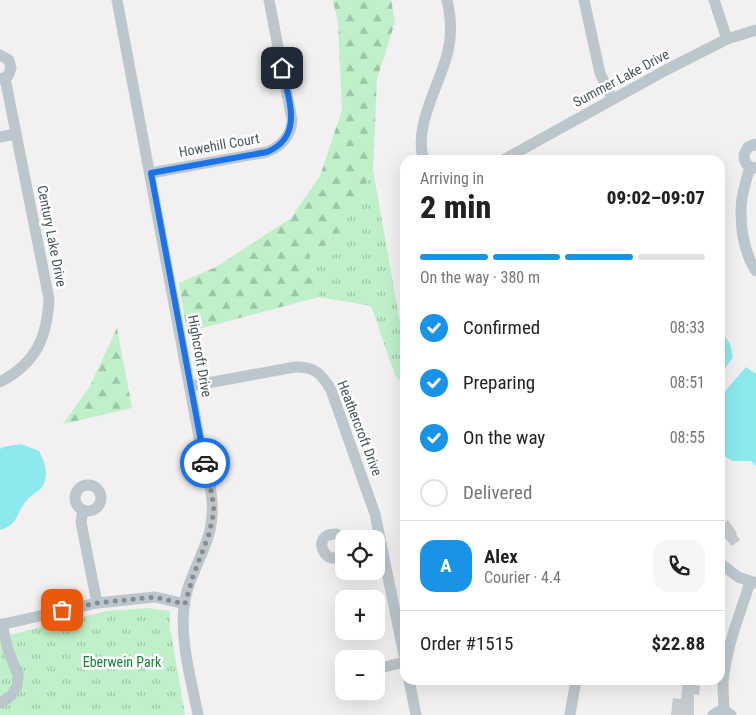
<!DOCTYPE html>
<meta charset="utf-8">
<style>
body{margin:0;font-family:"Roboto Condensed",sans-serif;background:#f6f6f6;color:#222;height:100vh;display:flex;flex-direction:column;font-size:19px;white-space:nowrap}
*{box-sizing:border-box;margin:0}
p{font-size:16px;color:#767676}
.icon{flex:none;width:28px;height:28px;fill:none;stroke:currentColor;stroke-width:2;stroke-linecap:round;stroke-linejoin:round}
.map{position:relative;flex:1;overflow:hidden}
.side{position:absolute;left:400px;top:155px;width:325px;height:530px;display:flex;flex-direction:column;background:#fff;border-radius:15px;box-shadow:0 5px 20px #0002}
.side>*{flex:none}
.buttons{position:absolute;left:335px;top:530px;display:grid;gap:10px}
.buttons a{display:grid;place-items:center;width:50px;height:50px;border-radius:10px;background:#fff;box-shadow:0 5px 20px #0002;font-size:25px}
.pin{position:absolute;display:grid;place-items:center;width:42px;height:42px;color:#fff;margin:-21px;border-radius:10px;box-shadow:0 2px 8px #0006}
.courier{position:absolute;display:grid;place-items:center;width:50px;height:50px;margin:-25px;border:4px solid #1a73e8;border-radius:50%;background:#fff;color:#222;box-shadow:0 1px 6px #0007}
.head em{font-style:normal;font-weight:800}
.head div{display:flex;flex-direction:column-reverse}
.head{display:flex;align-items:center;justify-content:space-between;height:85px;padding:0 20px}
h1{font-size:32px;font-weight:800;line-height:38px}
.bar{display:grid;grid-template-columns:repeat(4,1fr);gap:8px 5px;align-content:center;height:60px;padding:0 20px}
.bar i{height:6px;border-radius:4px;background:#e0e0e0}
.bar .on{background:#1893e5}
.bar p{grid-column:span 4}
.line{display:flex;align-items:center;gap:12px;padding:0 20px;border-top:1px solid #e0e0e0}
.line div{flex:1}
.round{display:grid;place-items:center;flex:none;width:52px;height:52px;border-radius:15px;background:#f6f6f6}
ol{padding:0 20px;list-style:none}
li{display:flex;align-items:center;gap:15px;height:55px}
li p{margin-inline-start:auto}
li .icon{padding:5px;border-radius:50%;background:#1893e5;color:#fff;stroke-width:4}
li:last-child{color:#767676}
li i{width:28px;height:28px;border:2px solid #e0e0e0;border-radius:50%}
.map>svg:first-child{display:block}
.grass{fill:url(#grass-tufts)}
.forest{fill:url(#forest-firs)}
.water{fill:#8ce9ed}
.building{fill:#c7ccd0}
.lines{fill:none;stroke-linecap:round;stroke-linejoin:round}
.minor{stroke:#bcc7cd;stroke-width:11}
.done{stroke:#848d91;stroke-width:5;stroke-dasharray:0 9}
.route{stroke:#1a73e8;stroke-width:6}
.labels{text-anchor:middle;stroke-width:5;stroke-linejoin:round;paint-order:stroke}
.street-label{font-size:14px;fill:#48575e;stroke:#fff}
.park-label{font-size:14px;fill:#17813a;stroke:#fff}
</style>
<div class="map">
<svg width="756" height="715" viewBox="0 0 756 715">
<defs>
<pattern id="grass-tufts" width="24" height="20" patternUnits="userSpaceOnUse" patternTransform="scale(1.25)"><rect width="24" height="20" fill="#bff0ca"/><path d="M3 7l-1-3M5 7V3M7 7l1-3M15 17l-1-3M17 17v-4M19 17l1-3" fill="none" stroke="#9dc5a7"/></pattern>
<pattern id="forest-firs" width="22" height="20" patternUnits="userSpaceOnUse" patternTransform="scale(1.25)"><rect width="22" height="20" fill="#bff0ca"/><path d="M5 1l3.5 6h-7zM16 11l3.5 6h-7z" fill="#9dc5a7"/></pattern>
</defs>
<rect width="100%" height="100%" fill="#f3f0f1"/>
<g class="grass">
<polygon points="373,170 405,351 405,386 395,375 371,306 319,297 308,251 334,242"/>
<polygon points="147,608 170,611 170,627 185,715 0,715 0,637 107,611"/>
</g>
<g class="forest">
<polygon points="333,0 391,0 395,22 377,79 373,170 334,242 308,251 319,297 187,332 179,283 216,267 291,218 320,176 342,110 338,23"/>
<polygon points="117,328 132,408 63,424 90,386"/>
</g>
<g class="water">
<polygon points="720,329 730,344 733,357 720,376"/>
<polygon points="746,367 756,374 756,466 751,461 733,461 720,454 720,397"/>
<path d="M21,444L39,451C44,461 48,469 45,481C42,491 34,492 27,500C16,512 19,525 0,530V449L3,447Z"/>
</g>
<g class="building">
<polygon points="728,520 737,533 736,534 740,540 732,546 720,533 720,526"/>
<polygon points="683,680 696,680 695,685 700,686 699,695 694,694 694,715 671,715 673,698 681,699"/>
</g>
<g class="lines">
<g class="minor">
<path d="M117,0L199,437C206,469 218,501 209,534C202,558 187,581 184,606C180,642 191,679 198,715"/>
<polyline points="584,0 600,73 612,99"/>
<polyline points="714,0 727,39"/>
<polyline points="0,55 9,60 11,68 8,76 0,79"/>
<polyline points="0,137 15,134"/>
<path d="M756,144L748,147L744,155C744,163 748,168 756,168"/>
<path d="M424,160C412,127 441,83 448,51C452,34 451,17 447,0"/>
<polyline points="503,160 666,70 727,39 756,30"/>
<path d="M750,167C747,177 744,188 742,198C739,221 743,252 756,271"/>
<path d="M151,173L267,152C282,146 291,136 292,120L269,0"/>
<path d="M0,382C36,363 47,338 49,299L5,78"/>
<path d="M191,386L295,367C314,366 322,374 331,390L375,514L405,660"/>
<circle cx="88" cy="498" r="13"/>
<polyline points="83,510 81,522 97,603"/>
<path d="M344,540L336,534C308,533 327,573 344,552"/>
<polyline points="720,563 738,577 756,583"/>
<polyline points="0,625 97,603 155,597 185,604"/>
<polyline points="376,669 405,662"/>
<polyline points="409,680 416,715"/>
<polyline points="0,703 11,696 17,686 18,675 8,650 2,624"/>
<path d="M724,711C724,702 723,693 723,684C725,649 740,615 750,582"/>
<polyline points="570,715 576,680"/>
<path d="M713,715C719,710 725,710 731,715"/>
</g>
</g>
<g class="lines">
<polyline class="done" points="62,610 97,603 155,597 185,604 193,576 209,534 214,511 212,495 205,463"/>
<path class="route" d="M205,463L151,173L267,152C305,136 288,99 282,68"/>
</g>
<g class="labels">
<g class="street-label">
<text transform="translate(621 78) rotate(-28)" y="5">Summer Lake Drive</text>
<text transform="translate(219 145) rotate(-10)" y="5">Howehill Court</text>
<text transform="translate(52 236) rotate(79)" y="5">Century Lake Drive</text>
<text transform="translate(200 356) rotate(80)" y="5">Highcroft Drive</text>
<text transform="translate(360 428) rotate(69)" y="5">Heathercroft Drive</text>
</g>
<g class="park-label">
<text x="122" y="667">Eberwein Park</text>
</g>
</g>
</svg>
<div class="buttons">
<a><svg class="icon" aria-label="locate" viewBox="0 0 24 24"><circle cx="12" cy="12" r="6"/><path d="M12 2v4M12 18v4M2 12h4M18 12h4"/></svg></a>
<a>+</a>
<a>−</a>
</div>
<div class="pin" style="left:62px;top:610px;background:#ea580c"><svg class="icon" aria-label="bag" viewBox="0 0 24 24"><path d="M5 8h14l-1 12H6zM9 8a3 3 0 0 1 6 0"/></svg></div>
<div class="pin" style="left:282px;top:68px;background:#1f2937"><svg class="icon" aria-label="home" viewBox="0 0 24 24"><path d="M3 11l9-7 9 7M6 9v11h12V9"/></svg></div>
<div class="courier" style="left:205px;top:463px"><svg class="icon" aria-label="car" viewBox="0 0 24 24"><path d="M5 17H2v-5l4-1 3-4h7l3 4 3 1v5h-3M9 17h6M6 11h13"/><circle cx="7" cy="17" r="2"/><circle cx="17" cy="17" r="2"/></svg></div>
<section class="side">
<div class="head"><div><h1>2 min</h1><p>Arriving in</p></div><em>09:02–09:07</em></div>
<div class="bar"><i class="on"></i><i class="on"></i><i class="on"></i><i></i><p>On the way · 380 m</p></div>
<ol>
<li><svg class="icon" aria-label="check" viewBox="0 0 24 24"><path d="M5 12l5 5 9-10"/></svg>Confirmed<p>08:33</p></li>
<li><svg class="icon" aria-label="check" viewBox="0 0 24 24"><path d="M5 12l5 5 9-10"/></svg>Preparing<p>08:51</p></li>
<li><svg class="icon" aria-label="check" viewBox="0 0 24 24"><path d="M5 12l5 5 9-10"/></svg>On the way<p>08:55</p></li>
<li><i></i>Delivered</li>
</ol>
<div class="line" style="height:90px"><b class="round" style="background:#1893e5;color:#fff">A</b><div><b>Alex</b><p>Courier · 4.4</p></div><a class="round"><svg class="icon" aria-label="phone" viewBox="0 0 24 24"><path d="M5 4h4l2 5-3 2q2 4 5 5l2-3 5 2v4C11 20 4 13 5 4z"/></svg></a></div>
<div class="line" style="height:65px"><div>Order #1515</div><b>$22.88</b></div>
</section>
</div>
